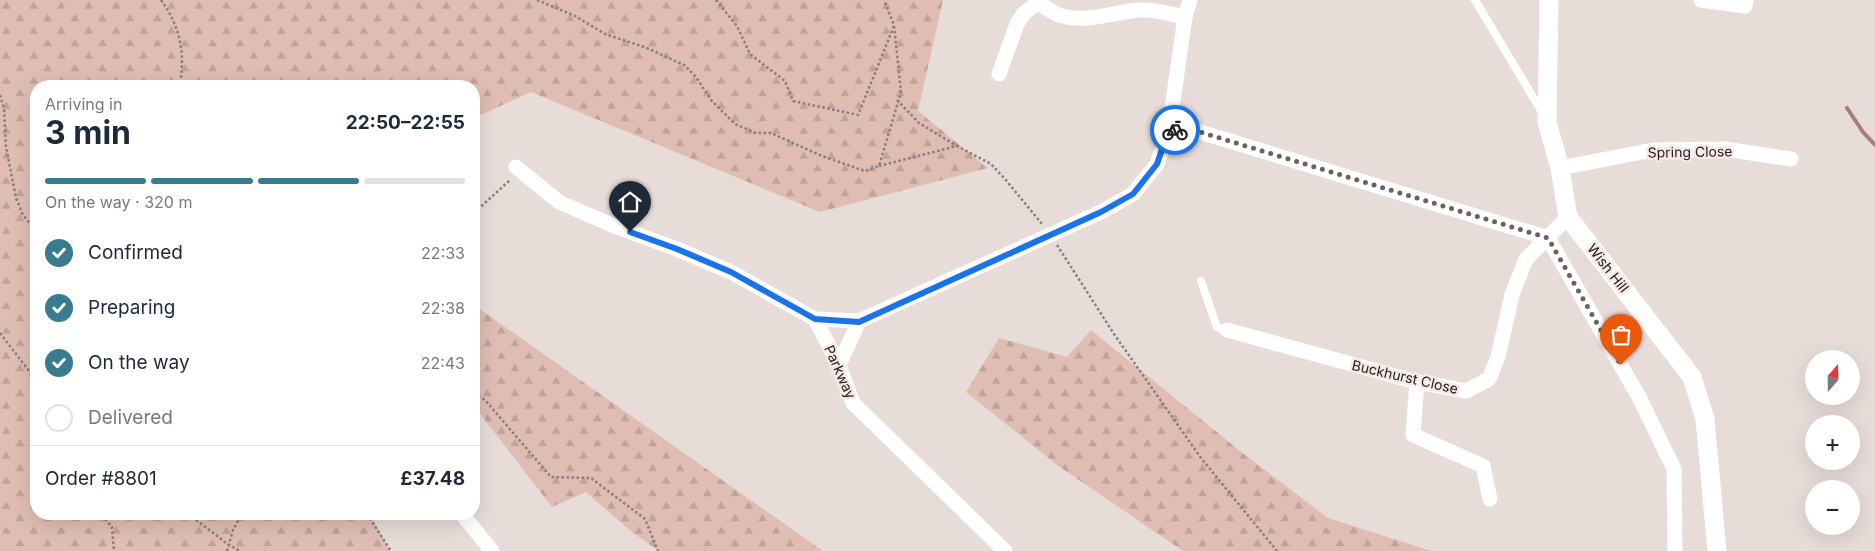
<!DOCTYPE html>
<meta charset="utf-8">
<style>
body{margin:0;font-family:Inter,sans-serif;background:#f6f6f7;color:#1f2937;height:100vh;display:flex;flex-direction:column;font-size:19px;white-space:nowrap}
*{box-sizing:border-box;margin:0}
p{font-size:16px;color:#747a83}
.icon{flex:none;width:28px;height:28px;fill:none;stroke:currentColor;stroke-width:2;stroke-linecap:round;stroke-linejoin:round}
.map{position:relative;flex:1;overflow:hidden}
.sheet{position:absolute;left:30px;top:80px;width:450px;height:440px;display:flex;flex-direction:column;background:#fff;border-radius:20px;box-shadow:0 5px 20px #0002}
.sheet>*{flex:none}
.needle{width:32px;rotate:20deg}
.tools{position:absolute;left:1805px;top:350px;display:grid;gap:10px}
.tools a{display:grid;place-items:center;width:55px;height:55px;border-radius:50%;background:#fff;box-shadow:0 5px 20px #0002;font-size:25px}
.pin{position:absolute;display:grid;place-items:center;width:42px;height:42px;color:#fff;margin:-51px -21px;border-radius:50% 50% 50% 0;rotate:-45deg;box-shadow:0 0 5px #0007}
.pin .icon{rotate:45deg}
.courier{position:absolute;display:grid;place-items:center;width:50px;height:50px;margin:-25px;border:4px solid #1a73e8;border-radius:50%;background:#fff;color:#222;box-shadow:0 1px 6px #0007}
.head em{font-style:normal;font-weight:700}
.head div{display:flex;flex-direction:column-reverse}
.head{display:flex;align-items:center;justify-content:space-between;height:85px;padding:0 15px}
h1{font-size:32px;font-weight:700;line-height:38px}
.bar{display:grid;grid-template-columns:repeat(4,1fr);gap:8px 5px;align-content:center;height:60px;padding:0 15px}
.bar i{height:6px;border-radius:4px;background:#e0e1e3}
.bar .active{background:#397c8d}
.bar p{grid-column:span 4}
.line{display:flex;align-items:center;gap:12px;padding:0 15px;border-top:1px solid #e0e1e3}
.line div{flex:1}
ol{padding:0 15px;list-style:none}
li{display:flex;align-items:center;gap:15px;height:55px}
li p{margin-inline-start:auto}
li .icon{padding:5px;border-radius:50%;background:#397c8d;color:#fff;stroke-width:4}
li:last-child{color:#747a83}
li i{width:28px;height:28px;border:2px solid #e0e1e3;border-radius:50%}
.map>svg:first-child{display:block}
.forest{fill:url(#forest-firs)}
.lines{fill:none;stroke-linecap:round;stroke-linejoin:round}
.stream{stroke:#a57f73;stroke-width:4}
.path{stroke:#867e7c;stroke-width:2.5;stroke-dasharray:2.5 2.5;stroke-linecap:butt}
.service{stroke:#fff;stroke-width:8}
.minor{stroke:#fff;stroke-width:15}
.tertiary{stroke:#fff;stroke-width:19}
.done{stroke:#696260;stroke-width:5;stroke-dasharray:0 9}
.route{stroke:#1a73e8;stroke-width:6}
.labels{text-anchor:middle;stroke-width:5;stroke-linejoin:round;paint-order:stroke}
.street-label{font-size:14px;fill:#25211f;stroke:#f6e9e6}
</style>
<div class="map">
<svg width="1875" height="551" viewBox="0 0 1875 551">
<defs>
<pattern id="forest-firs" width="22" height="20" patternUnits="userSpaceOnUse" patternTransform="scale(1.25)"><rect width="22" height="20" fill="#dfbdb3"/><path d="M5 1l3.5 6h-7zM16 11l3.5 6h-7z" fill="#bfa29a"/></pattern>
</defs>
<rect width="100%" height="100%" fill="#e8dcd9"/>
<g class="forest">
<polygon points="0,0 943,0 918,111 988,168 820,212 531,92 474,118 474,86 36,86 36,514 370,514 390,551 0,551"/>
<polygon points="474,305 823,551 659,551 633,533 586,492 552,507 474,406"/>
<polygon points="1091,330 1245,455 1328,518 1431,551 1183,551 1057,465 966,392 999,338 1067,357"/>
</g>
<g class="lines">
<polyline class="stream" points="1847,108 1863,132 1875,145"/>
<g class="path">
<path d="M161,0C181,28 185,53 180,86"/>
<polyline points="537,0 575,16 605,34 647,48 684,65 696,77 711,100 735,124 756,133 771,133 822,156 865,171 879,166 901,92 894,25 884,0"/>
<polyline points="716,0 737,26 750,54 785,81 793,101 858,115 894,26"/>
<polyline points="0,95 4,108 6,147 16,198 23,215 36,231"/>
<polyline points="897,100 919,123 957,146"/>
<polyline points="879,166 957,146 991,164 1005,179 1042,224"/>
<polyline points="474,213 510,180"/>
<polyline points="1057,245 1114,334 1201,458 1277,551"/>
<polyline points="0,333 29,371 36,384"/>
<polyline points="474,393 485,400 551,477 591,478 645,519 658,551"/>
<polyline points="104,514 106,520 112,527 114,551"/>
<polyline points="188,514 229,545 240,551"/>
<polyline points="367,514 391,551"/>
<polyline points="227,551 233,530 242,514"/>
</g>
<g class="service">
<polyline points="1475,0 1543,114"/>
<polyline points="1201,281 1217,327 1227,330"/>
</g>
<g class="minor">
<path d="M1037,0L1038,3C1046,7 1054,14 1062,16C1088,23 1114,12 1139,10C1155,9 1170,14 1185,17"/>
<polyline points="1701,0 1745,6 1746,0"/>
<polyline points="999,74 1017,24 1024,13 1038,3"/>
<polyline points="1169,129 1200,132 1548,238 1639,397 1674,469 1675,551"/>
<polyline points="516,167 559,202 614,226 677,249 731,272 815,319 839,365 853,403 1005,551"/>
<polyline points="1560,168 1653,150 1725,149 1791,159"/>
<polyline points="815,319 859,321 1101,212 1133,194 1157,164 1169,129 1185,17 1190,0"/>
<polyline points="1227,330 1417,382 1466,391 1489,379 1498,357 1512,295 1526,259 1568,217"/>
<polyline points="839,365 859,321"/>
<polyline points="1417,382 1413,435 1483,466 1490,499"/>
<polyline points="462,514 492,551"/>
</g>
<polyline class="tertiary" points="1549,0 1547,122 1560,168 1568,217 1692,377 1705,419 1717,551"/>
</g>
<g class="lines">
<polyline class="done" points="1175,130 1200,132 1548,238 1621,365"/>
<polyline class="route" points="630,232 677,249 731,272 815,319 859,322 1101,212 1133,194 1157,164 1169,129 1175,130"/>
</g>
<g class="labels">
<g class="street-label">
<text transform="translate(1690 152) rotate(-1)" y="5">Spring Close</text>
<text transform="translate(1608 268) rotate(52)" y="5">Wish Hill</text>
<text transform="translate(840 372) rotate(66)" y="5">Parkway</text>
<text transform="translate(1405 377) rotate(13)" y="5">Buckhurst Close</text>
</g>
</g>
</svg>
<div class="tools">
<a><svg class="needle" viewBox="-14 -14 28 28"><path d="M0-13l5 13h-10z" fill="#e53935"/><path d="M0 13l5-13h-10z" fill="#747a83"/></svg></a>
<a>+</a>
<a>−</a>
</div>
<div class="pin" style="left:1621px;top:365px;background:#ea580c"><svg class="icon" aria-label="bag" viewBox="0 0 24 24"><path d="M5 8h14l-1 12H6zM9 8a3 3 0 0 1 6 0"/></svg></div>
<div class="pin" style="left:630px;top:232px;background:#1f2937"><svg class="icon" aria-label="home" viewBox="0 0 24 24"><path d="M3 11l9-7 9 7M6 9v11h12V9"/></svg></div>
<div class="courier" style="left:1175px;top:130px"><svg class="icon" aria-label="bike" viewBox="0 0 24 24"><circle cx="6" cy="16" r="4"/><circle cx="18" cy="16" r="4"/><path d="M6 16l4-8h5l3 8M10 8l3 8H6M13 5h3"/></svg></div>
<section class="sheet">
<div class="head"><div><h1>3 min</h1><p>Arriving in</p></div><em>22:50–22:55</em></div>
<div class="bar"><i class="active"></i><i class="active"></i><i class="active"></i><i></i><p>On the way · 320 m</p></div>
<ol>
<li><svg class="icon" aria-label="check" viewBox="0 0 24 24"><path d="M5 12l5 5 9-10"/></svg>Confirmed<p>22:33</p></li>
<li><svg class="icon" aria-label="check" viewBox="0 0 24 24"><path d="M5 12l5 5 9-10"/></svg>Preparing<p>22:38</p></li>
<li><svg class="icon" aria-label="check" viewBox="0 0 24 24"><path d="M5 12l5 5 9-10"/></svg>On the way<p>22:43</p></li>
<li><i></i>Delivered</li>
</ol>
<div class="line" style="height:65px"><div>Order #8801</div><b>£37.48</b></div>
</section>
</div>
